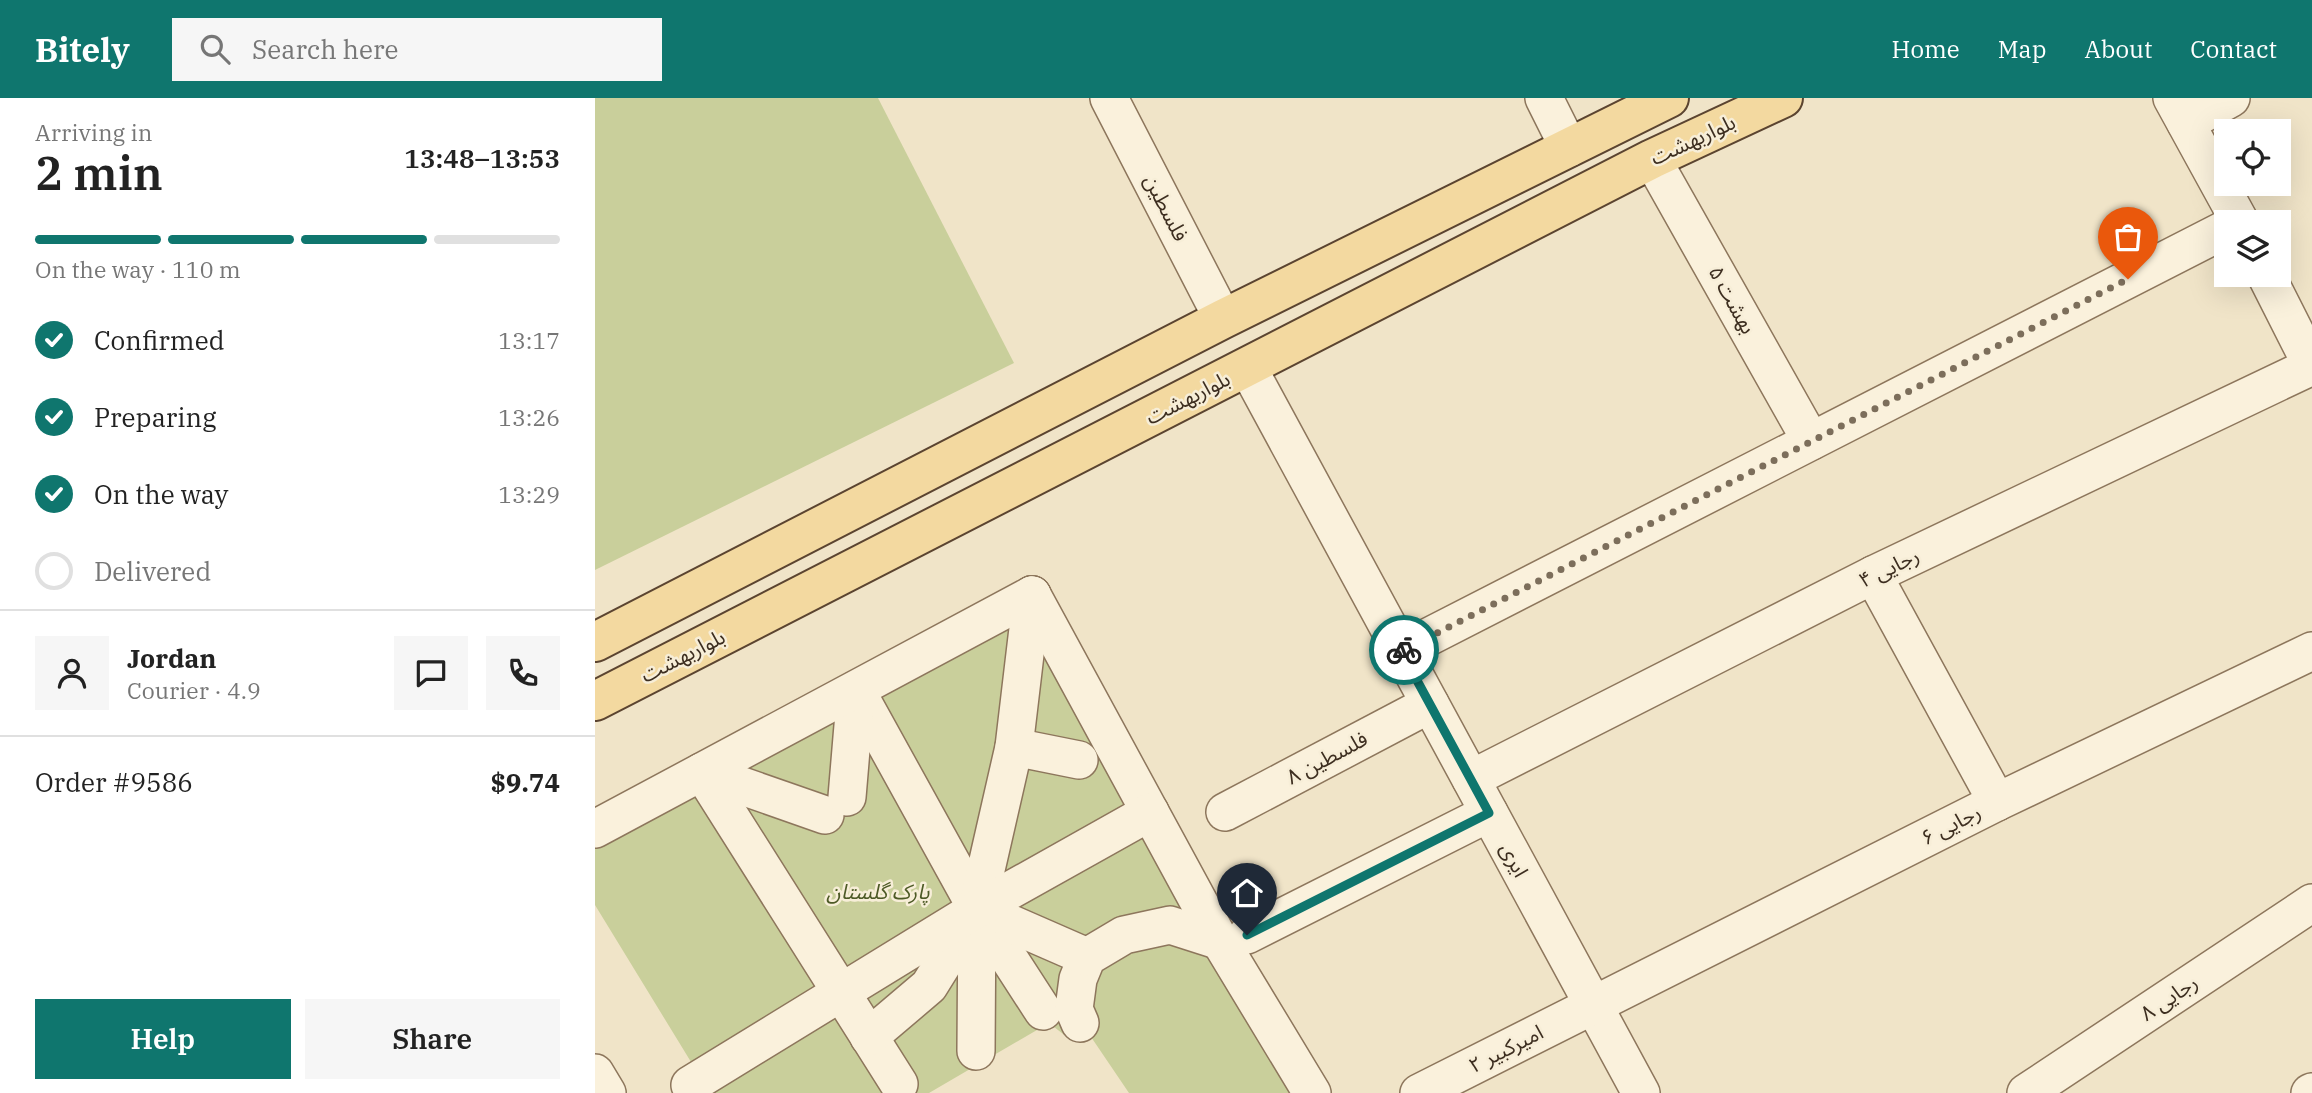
<!DOCTYPE html>
<meta charset="utf-8">
<style>
body{margin:0;font-family:"IBM Plex Serif","Noto Sans Arabic",serif;background:#f6f6f6;color:#222;height:100vh;display:flex;flex-direction:column;font-size:26px;white-space:nowrap}
*{box-sizing:border-box;margin:0}
p{font-size:23px;color:#767676}
.icon{flex:none;width:38px;height:38px;fill:none;stroke:currentColor;stroke-width:2;stroke-linecap:round;stroke-linejoin:round}
.map{position:relative;flex:1;overflow:hidden}
.panel{display:flex;flex-direction:column;background:#fff;width:595px}
.panel>*{flex:none}
.tools{position:absolute;left:1619px;top:21px;display:grid;gap:14px}
.tools a{display:grid;place-items:center;width:77px;height:77px;border-radius:0px;background:#fff;box-shadow:0 7px 28px #0002;font-size:35px}
.pin{position:absolute;display:grid;place-items:center;width:60px;height:60px;color:#fff;margin:-72px -30px;border-radius:50% 50% 50% 0;rotate:-45deg;box-shadow:0 0 7px #0007}
.pin .icon{rotate:45deg}
.courier{position:absolute;display:grid;place-items:center;width:70px;height:70px;margin:-35px;border:5px solid #0f766e;border-radius:50%;background:#fff;color:#222;box-shadow:0 2px 9px #0007}
.headline em{font-style:normal;font-weight:600}
.headline div{display:flex;flex-direction:column-reverse}
.headline{display:flex;align-items:center;justify-content:space-between;height:119px;padding:0 35px}
h1{font-size:46px;font-weight:600;line-height:52px}
.bar{display:grid;grid-template-columns:repeat(4,1fr);gap:10px 7px;align-content:center;height:84px;padding:0 35px}
.bar i{height:9px;border-radius:5px;background:#e0e0e0}
.bar .current{background:#0f766e}
.bar p{grid-column:span 4}
.line{display:flex;align-items:center;gap:18px;padding:0 35px;border-top:2px solid #e0e0e0}
.line div{flex:1}
.round{display:grid;place-items:center;flex:none;width:74px;height:74px;border-radius:0px;background:#f6f6f6}
ol{padding:0 35px;list-style:none}
li{display:flex;align-items:center;gap:21px;height:77px}
li p{margin-inline-start:auto}
li .icon{padding:7px;border-radius:50%;background:#0f766e;color:#fff;stroke-width:4}
li:last-child{color:#767676}
li i{width:38px;height:38px;border:4px solid #e0e0e0;border-radius:50%}
.action{display:flex;gap:14px;margin-top:auto;padding:14px 35px}
.action a{flex:1;height:80px;border-radius:0px;background:#0f766e;color:#fff;font-size:28px;font-weight:600;line-height:80px;text-align:center}
.action a+a{background:#f6f6f6;color:#222}
header{display:flex;align-items:center;gap:42px;box-sizing:border-box;height:98px;padding:0 35px;background:#0f766e;color:#fff}
header strong{font-size:33px}
nav{display:flex;gap:38px;margin-inline-start:auto;font-size:24px}
.search{width:490px;height:63px;background:#f6f6f6;display:flex;align-items:center;gap:18px;box-sizing:border-box;padding:0 24px;border-radius:0px;color:#767676;font-size:26px}
main{display:flex;flex:1;min-height:0}
.map>svg:first-child{display:block}
.green{fill:#c9cf9b}
.lines{fill:none;stroke-linecap:round;stroke-linejoin:round}
.minor-casing{stroke:#8d765c;stroke-width:40}
.major-casing{stroke:#5b4430;stroke-width:42}
.minor{stroke:#faf1dc;stroke-width:37}
.major{stroke:#f3d9a0;stroke-width:38}
.done{stroke:#7c6e5b;stroke-width:7;stroke-dasharray:0 12.6}
.route{stroke:#0f766e;stroke-width:9}
.labels{text-anchor:middle;stroke-width:5;stroke-linejoin:round;paint-order:stroke}
.street-label{font-size:21px;fill:#3d2e20;stroke:#f7eed8}
.park-label{font-size:21px;font-style:italic;fill:#4d5a26;stroke:#f7eed8}
</style>
<header>
<strong>Bitely</strong>
<div class="search"><svg class="icon" aria-label="search" viewBox="0 0 24 24"><circle cx="10" cy="10" r="6"/><path d="M15 15l6 6"/></svg>Search here</div>
<nav><a>Home</a><a>Map</a><a>About</a><a>Contact</a></nav>
</header>
<main>
<section class="panel">
<div class="headline"><div><h1>2 min</h1><p>Arriving in</p></div><em>13:48–13:53</em></div>
<div class="bar"><i class="current"></i><i class="current"></i><i class="current"></i><i></i><p>On the way · 110 m</p></div>
<ol>
<li><svg class="icon" aria-label="check" viewBox="0 0 24 24"><path d="M5 12l5 5 9-10"/></svg>Confirmed<p>13:17</p></li>
<li><svg class="icon" aria-label="check" viewBox="0 0 24 24"><path d="M5 12l5 5 9-10"/></svg>Preparing<p>13:26</p></li>
<li><svg class="icon" aria-label="check" viewBox="0 0 24 24"><path d="M5 12l5 5 9-10"/></svg>On the way<p>13:29</p></li>
<li><i></i>Delivered</li>
</ol>
<div class="line" style="height:126px"><a class="round"><svg class="icon" aria-label="person" viewBox="0 0 24 24"><circle cx="12" cy="8" r="4"/><path d="M4 21q1-7 8-7t8 7"/></svg></a><div><b>Jordan</b><p>Courier · 4.9</p></div><a class="round"><svg class="icon" aria-label="chat" viewBox="0 0 24 24"><path d="M4 5h16v11H9l-5 4z"/></svg></a><a class="round"><svg class="icon" aria-label="phone" viewBox="0 0 24 24"><path d="M5 4h4l2 5-3 2q2 4 5 5l2-3 5 2v4C11 20 4 13 5 4z"/></svg></a></div>
<div class="line" style="height:91px"><div>Order #9586</div><b>$9.74</b></div>
<div class="action"><a>Help</a><a>Share</a></div>
</section>
<div class="map">
<svg width="1717" height="995" viewBox="0 0 1717 995">
<rect width="100%" height="100%" fill="#f0e4c8"/>
<g class="green">
<polygon points="0,0 283,0 419,265 0,472"/>
<polygon points="441,482 716,995 534,995 492,933 477,943 454,925 334,995 115,995 0,807 0,721"/>
</g>
<g class="lines">
<defs>
<g id="minor">
<polyline points="514,0 628,221"/>
<polyline points="949,0 974,50"/>
<polyline points="1577,0 1645,124"/>
<polyline points="1591,25 1636,0"/>
<polyline points="1057,61 1216,343"/>
<polyline points="1671,177 1717,268"/>
<polyline points="653,270 1046,995"/>
<polyline points="1278,477 1402,704"/>
<polyline points="437,497 625,843 717,995"/>
<polyline points="806,553 1631,131"/>
<polyline points="261,592 382,811 448,913"/>
<polyline points="419,649 484,662"/>
<polyline points="107,674 304,986"/>
<polyline points="107,674 230,717"/>
<polyline points="876,681 1278,477 1717,268"/>
<polyline points="252,699 261,592"/>
<polyline points="630,714 835,606"/>
<polyline points="0,731 437,497"/>
<polyline points="652,837 894,715"/>
<polyline points="485,925 479,911 483,881 492,859 529,837 575,827 625,843"/>
<polyline points="274,939 334,888 382,811 492,859"/>
<polyline points="381,953 382,811 419,649 437,497"/>
<polyline points="0,975 12,995"/>
<polyline points="95,987 382,811 555,714"/>
<polyline points="824,995 1402,704 1717,553"/>
<polyline points="1431,995 1717,805"/>
<polyline points="1715,995 1717,994"/>
</g>
<g id="major">
<polyline points="0,544 628,221 1074,0"/>
<polyline points="0,603 1057,61 1188,0"/>
</g>
</defs>
<use href="#minor" class="minor-casing"/>
<use href="#major" class="major-casing"/>
<use href="#minor" class="minor"/>
<use href="#major" class="major"/>
</g>
<g class="lines">
<polyline class="done" points="809,552 1533,181"/>
<polyline class="route" points="652,837 894,715 806,553 809,552"/>
</g>
<g class="labels">
<g class="street-label">
<text transform="translate(1098 42) rotate(-25)" y="7">بلواربهشت</text>
<text transform="translate(571 110) rotate(63)" y="7">فلسطین</text>
<text transform="translate(1137 202) rotate(61)" y="7">بهشت ۵</text>
<text transform="translate(593 300) rotate(-27)" y="7">بلواربهشت</text>
<text transform="translate(1294 470) rotate(-26)" y="7">رجایی ۴</text>
<text transform="translate(88 558) rotate(-27)" y="7">بلواربهشت</text>
<text transform="translate(732 660) rotate(-28)" y="7">فلسطین ۸</text>
<text transform="translate(1356 727) rotate(-27)" y="7">رجایی ۶</text>
<text transform="translate(919 762) rotate(62)" y="7">ایری</text>
<text transform="translate(1574 900) rotate(-34)" y="7">رجایی ۸</text>
<text transform="translate(911 951) rotate(-27)" y="7">امیرکبیر ۲</text>
</g>
<g class="park-label">
<text x="283" y="801">پارک گلستان</text>
</g>
</g>
</svg>
<div class="tools">
<a><svg class="icon" aria-label="locate" viewBox="0 0 24 24"><circle cx="12" cy="12" r="6"/><path d="M12 2v4M12 18v4M2 12h4M18 12h4"/></svg></a>
<a><svg class="icon" aria-label="layers" viewBox="0 0 24 24"><path d="M12 4l9 5-9 5-9-5zM3 14l9 5 9-5"/></svg></a>
</div>
<div class="pin" style="left:1533px;top:181px;background:#ea580c"><svg class="icon" aria-label="bag" viewBox="0 0 24 24"><path d="M5 8h14l-1 12H6zM9 8a3 3 0 0 1 6 0"/></svg></div>
<div class="pin" style="left:652px;top:837px;background:#1f2937"><svg class="icon" aria-label="home" viewBox="0 0 24 24"><path d="M3 11l9-7 9 7M6 9v11h12V9"/></svg></div>
<div class="courier" style="left:809px;top:552px"><svg class="icon" aria-label="bike" viewBox="0 0 24 24"><circle cx="6" cy="16" r="4"/><circle cx="18" cy="16" r="4"/><path d="M6 16l4-8h5l3 8M10 8l3 8H6M13 5h3"/></svg></div>
</div>
</main>
